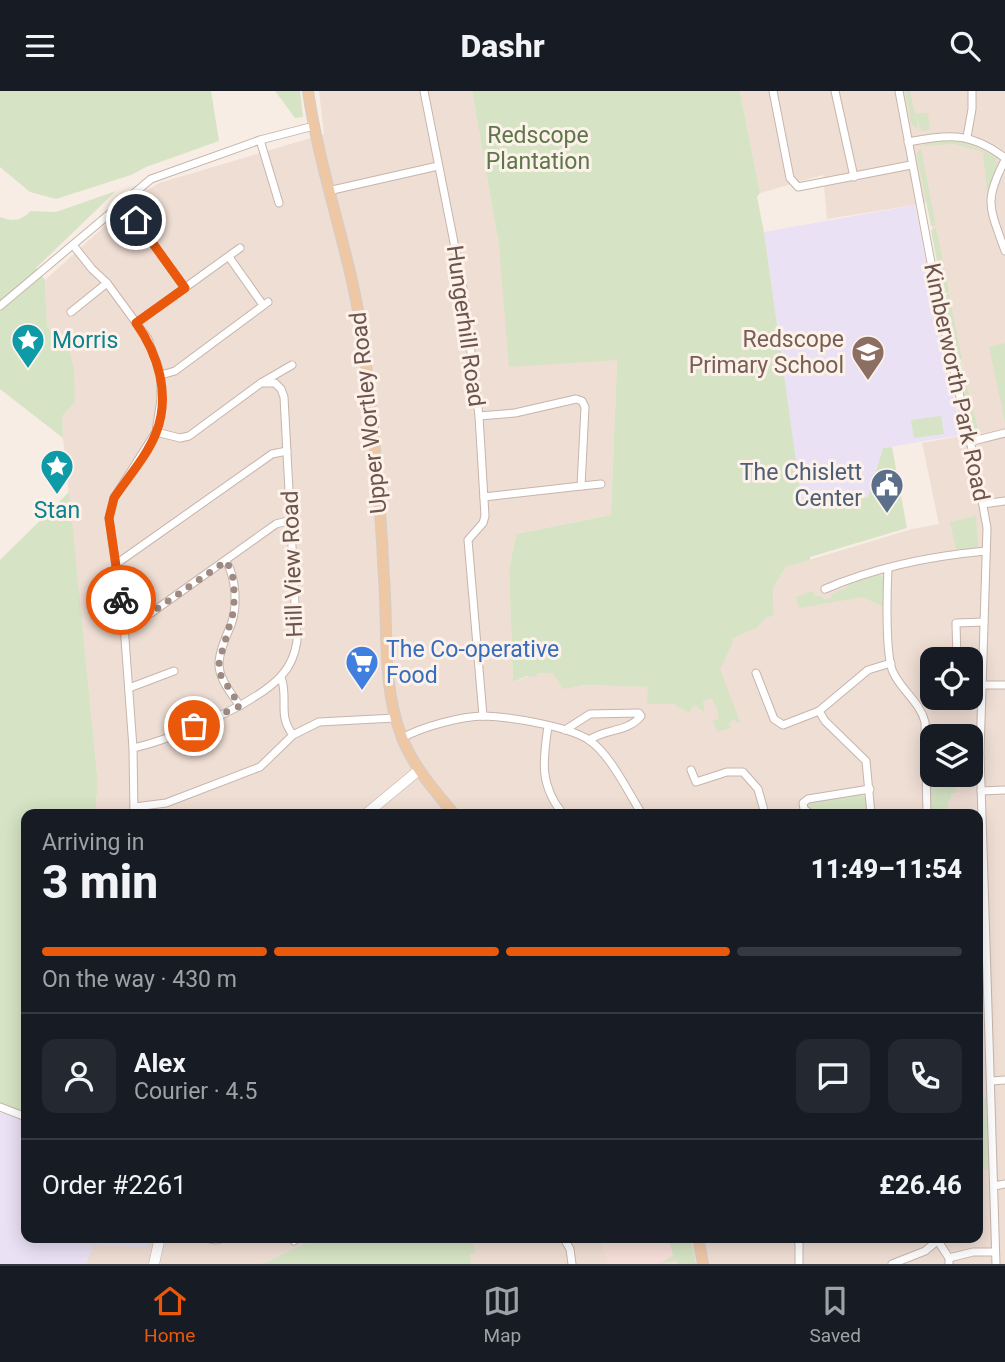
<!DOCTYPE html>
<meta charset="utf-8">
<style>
body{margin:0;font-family:Roboto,sans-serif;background:#242831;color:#f1f3f6;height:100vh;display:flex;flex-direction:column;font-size:26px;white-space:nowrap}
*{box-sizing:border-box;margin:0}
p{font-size:23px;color:#9ea1a6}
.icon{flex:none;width:38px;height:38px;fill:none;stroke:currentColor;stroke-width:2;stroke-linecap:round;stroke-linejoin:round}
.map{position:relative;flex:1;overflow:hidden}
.side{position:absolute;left:21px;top:718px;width:962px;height:434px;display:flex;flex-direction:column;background:#171b24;border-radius:14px;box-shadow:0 4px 18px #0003}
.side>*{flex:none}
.controls{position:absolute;left:920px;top:556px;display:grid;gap:14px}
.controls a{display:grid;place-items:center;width:63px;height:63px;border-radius:14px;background:#171b24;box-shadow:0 4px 18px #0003;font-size:35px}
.pin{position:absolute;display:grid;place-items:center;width:60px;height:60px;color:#fff;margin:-30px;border:4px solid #fff;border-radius:50%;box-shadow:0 2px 7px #0007}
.courier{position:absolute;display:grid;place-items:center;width:70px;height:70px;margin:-35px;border:5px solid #ea580c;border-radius:50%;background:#fff;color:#222;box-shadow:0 2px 9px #0007}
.summary em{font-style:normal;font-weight:800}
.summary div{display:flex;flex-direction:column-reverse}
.summary{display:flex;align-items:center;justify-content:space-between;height:119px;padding:0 21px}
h1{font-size:46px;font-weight:800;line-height:52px}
.bar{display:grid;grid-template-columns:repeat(4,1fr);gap:10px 7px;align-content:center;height:84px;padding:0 21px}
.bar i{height:9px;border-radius:5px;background:#363941}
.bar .current{background:#ea580c}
.bar p{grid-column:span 4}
.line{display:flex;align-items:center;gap:18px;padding:0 21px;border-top:2px solid #363941}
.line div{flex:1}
.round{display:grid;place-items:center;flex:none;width:74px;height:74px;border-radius:14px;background:#242831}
header{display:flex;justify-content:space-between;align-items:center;height:91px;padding:0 21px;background:#171b24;font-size:32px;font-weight:800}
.dock{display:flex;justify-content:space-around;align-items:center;height:98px;border-top:2px solid #363941;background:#171b24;font-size:19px;color:#9ea1a6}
.dock a{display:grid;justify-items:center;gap:4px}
.dock .current{color:#ea580c}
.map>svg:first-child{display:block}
.residential{fill:#efded4;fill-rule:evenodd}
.commercial{fill:#f7ded9}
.education{fill:#eae1f5}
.green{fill:#d6e4c5}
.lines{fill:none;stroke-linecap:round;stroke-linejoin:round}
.street-casing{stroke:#c7b5ac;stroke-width:9}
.secondary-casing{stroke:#ccb6ad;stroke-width:11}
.primary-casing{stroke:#d3ccca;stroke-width:12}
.street{stroke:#fff;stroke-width:7}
.secondary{stroke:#fff;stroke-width:10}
.primary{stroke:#eec8a5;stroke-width:10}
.done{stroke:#9e8a82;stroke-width:7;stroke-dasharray:0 12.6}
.route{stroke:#ea580c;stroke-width:9}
.labels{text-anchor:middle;stroke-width:6;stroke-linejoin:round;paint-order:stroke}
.park-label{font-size:23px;fill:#5e774a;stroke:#fcf2ea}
.street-label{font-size:23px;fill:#6d544d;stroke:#fcf2ea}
.education-label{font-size:23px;fill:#785e54;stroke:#fcf2ea;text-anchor:end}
.culture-label{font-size:23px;fill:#0d838f;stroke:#fcf2ea;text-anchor:start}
.service-label{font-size:23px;fill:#4e5e75;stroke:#fcf2ea;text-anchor:end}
.shop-label{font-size:23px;fill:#366cbe;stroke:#fcf2ea;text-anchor:start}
</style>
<header><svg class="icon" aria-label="menu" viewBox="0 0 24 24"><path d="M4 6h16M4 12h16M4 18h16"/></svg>Dashr<svg class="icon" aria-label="search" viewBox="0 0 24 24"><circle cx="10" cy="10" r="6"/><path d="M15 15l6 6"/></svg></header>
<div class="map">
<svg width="1005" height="1173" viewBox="0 0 1005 1173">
<rect width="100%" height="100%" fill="#f8ede4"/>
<g class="residential">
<path d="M319,0H472L499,155L505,211L617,268L611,424L516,443L509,479L513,591L537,582H552L564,597L582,594L648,596V613H673L731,548L757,537L766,527L774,525L773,497L786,476L912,438L939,433L922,352L977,342L927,112L827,128L823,84L760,102L740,0H1005V1173H703L698,1146H978V723H95L98,693L63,347L62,325L69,256L47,236L45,189L139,104L159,92L324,43ZM933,569H971V607H933ZM933,646H971V684H933Z"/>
<polygon points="149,1146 600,1146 608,1173 86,1173 93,1154 148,1156"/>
</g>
<polygon class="commercial" points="600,1146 698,1146 703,1173 608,1173"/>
<g class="education">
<polygon points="915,114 939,238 962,344 883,357 868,406 803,420 764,141"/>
<polygon points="0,1019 26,1029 26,1146 149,1146 148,1156 93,1154 86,1173 0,1173"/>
</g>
<g class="green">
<polygon points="0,0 211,0 219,50 146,76 131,84 56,108 30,101 0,76"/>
<polygon points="275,0 300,0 303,26 295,27"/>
<polygon points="472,0 740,0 760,102 757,106 764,141 803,419 868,406 883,357 892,356 907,437 810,466 810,469 786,476 773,497 774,525 766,527 757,537 731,548 733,551 720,578 740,631 737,632 735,628 729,632 731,637 717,641 713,630 719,628 716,614 714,614 712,607 703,610 705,622 694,614 689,622 673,613 647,613 648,596 583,594 564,598 552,582 538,582 535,586 527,585 513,591 509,479 516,443 611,424 617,269 509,276 499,155"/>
<polygon points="905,0 910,0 915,23 928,22 930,39 921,40 916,24 918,39 911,32"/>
<polygon points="941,50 965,51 998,67 996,68 997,74 987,101 983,61 953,53 924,55 923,52"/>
<polygon points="921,57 935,131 935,135 931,135 918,70 917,62"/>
<path d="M116,100L36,177L45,189L47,236L69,256L74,279L75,311L62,325L63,347L0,298V126C14,131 20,130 31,120L56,121Z"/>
<polygon points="936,137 949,201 943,202 931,139"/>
<polygon points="949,203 962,268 956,269 944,204"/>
<polygon points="1005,252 1005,332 989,256"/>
<polygon points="961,271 979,342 972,338 957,272"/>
<polygon points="941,325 944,343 914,347 911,329"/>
<polygon points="69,401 98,693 95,723 26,723 26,1026 0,1016 0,469"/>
<polygon points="976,425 978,455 975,458 956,458 950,431"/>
<polygon points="877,482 883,487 885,516 862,506 799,517 796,506 812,500 815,505 821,505 825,509 832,506 831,503 846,497 848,492"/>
<polygon points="971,660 973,660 973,695 956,696 955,702 951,702 951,708 948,710 947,722 932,722 930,719 928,666 930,661 933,661 933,684 971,684"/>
<polygon points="859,703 865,706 865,723 832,723 807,718 808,711"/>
<polygon points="978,1007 986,1007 989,1078 978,1079"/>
<polygon points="319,1146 471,1146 476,1162 470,1163 471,1173 263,1173"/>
<polygon points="669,1146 690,1146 696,1173 678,1173 676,1170 658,1173 673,1165"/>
</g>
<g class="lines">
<defs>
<g id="street">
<polyline points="424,0 463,197 479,325 485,425 483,432 468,449 483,625"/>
<polyline points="773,0 790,87 798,96 911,74"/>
<polyline points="835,0 854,86"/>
<polyline points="899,0 938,209 976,376 987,437 980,662 996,1173"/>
<polyline points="967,46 972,18 972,0"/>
<polyline points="260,49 279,112"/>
<path d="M908,51C949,43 971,41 1005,67"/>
<path d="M1005,69C983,111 990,117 1005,160"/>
<polyline points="328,100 438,75"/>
<polyline points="136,129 185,197"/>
<polyline points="73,154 92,178 107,192 148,248 161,284 161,308 156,341 114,407 109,427 124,534 133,657 134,723"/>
<polyline points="229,166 263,214"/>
<polyline points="0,215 151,88 260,49 314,35"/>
<polyline points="71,221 107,192"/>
<polyline points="136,232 240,157"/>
<polyline points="161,284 175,280 268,211"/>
<polyline points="479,325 515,322 576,308 582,310 585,316 581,395 484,406"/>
<polyline points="156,341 180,347 189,345 261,292 292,274"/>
<polyline points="969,351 1005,342"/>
<polyline points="581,395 601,393"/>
<polyline points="983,413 1005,410"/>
<path d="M226,470C236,487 238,515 231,534C226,545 220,558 219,571C218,587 231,602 240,615"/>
<polyline points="116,473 272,363 287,360"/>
<path d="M888,477C887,498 885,564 893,581C901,599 920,611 925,631L927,723"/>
<path d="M825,498C876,476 931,465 986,460"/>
<polyline points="124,534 151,522 276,433 291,429"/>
<polyline points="957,569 956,532 984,531"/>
<polyline points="756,582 774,628 783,634 819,620 868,579 891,572"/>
<path d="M281,586C289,608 277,624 293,644"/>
<polyline points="981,594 1005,594"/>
<polyline points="129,597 174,580"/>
<polyline points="819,620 825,630 866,670 871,723"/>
<path d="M548,635C543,669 539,694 563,723"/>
<path d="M565,639L590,623L639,622L641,625C627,642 606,637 589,649"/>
<path d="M402,647C422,636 461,625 484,625C510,626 568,635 589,649C610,663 628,701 642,723"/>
<path d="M133,657C170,649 257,613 282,584C291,574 295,564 297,550L284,306L281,298L275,292H261"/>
<polyline points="691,679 696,691 727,681 743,681 758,698 765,723"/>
<polyline points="981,700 1005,699"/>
<polyline points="135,716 166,712 260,676 293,644 319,631 395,627"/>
<polyline points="811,723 804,718 803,712 808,708 870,698"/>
<polyline points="992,990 1005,989"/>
<polyline points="0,1016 26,1026"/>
<polyline points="994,1095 1005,1093"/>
<polyline points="201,1146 216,1149 228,1146"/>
<polyline points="291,1146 294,1150"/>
<polyline points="563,1146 570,1158 572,1173"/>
<polyline points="795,1146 799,1152 799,1173"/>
<polyline points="936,1147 949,1167 949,1173"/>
<polyline points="949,1167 973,1161 995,1161"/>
<polyline points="892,1173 925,1160 937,1150"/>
</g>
<g id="secondary">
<polyline points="366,723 419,679"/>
<polyline points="154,1173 160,1146"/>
</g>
<g id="primary">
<path d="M308,0C320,83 350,161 362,243C373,324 380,406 384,487C388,539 382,594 401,644C412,674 434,699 454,723"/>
<polyline points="698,1146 703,1173"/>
</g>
</defs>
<use href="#street" class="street-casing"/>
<use href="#secondary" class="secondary-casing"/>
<use href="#primary" class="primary-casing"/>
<use href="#street" class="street"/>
<use href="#secondary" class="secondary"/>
<use href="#primary" class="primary"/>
</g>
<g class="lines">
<polyline class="done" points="121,509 124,534 151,522 226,470 231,479 234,492 234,519 219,571 220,583 240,615 194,635"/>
<path class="route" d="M121,509L109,427L114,407C128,386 147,365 156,342C171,304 158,263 136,232L185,197L136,129"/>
</g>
<defs>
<symbol id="sight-pin" viewBox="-11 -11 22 30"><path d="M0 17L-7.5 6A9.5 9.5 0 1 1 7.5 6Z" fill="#0f9aa8" stroke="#fcf2ea"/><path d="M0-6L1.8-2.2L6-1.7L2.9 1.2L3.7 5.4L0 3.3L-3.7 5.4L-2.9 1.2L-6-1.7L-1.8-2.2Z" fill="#fff"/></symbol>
<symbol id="school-pin" viewBox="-11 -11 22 30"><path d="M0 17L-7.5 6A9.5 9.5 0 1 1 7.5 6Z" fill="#8d6e63" stroke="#fcf2ea"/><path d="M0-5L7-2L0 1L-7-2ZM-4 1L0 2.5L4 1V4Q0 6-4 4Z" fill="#fff"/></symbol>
<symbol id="civic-pin" viewBox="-11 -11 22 30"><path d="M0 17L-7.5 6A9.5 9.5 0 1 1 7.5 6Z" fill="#5c6f8a" stroke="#fcf2ea"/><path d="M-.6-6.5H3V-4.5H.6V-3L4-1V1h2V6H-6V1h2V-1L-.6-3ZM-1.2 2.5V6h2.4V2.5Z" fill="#fff"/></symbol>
<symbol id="supermarket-pin" viewBox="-11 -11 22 30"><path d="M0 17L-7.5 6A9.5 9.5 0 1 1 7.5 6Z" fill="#3f7fe0" stroke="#fcf2ea"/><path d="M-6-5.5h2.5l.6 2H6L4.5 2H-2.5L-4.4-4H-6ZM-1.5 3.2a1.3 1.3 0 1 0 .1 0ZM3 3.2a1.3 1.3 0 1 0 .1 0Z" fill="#fff"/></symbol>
</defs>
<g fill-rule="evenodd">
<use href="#sight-pin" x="9" y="230" width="38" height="52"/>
<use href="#school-pin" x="849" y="242" width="38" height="52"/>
<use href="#sight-pin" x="38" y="356" width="38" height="52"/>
<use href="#civic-pin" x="868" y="375" width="38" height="52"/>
<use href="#supermarket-pin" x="343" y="552" width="38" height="52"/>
</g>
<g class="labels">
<g class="park-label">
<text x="538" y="52">Redscope<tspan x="538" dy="26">Plantation</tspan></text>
</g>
<g class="street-label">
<text transform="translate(466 235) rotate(82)" y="8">Hungerhill Road</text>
<text transform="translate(957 291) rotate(78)" y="8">Kimberworth Park Road</text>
<text transform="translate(368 322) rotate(-96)" y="8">Upper Wortley Road</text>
<text transform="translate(292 473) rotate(-92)" y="8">Hill View Road</text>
</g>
<g class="education-label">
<text x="844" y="256">Redscope<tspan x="844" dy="26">Primary School</tspan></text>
</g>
<g class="culture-label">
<text x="52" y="257">Morris</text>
<text x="57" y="427" text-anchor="middle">Stan</text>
</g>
<g class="service-label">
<text x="862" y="389">The Chislett<tspan x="862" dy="26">Center</tspan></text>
</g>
<g class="shop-label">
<text x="386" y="566">The Co-operative<tspan x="386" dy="26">Food</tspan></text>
</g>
</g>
</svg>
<div class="controls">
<a><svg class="icon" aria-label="locate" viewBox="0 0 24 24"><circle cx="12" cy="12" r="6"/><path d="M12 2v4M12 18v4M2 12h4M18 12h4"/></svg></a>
<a><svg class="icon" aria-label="layers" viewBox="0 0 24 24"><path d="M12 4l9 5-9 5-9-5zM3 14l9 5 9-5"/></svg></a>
</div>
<div class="pin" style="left:194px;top:635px;background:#ea580c"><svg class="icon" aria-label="bag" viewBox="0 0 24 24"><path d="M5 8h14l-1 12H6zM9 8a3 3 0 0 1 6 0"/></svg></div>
<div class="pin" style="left:136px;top:129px;background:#1f2937"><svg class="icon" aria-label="home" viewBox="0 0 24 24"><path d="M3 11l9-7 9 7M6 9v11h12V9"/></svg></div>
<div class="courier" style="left:121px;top:509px"><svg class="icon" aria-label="bike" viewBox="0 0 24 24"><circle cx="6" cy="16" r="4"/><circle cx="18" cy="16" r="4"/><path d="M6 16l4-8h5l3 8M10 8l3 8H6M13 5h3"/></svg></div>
<section class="side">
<div class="summary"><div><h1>3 min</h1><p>Arriving in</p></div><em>11:49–11:54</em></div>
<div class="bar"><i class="current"></i><i class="current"></i><i class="current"></i><i></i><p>On the way · 430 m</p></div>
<div class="line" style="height:126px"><a class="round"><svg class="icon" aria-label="person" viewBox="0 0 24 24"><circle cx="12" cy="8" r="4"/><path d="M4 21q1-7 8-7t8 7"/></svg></a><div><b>Alex</b><p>Courier · 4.5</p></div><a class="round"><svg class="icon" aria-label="chat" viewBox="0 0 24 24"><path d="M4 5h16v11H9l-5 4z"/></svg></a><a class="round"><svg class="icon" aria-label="phone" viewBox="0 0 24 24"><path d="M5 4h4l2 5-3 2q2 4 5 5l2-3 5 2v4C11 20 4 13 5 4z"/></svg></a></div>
<div class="line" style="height:91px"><div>Order #2261</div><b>£26.46</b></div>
</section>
</div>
<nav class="dock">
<a class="current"><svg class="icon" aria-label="home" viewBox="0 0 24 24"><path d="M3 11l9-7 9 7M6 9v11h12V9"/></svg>Home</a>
<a><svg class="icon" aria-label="map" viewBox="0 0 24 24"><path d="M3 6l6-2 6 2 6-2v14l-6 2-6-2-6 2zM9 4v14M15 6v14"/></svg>Map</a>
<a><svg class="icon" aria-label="saved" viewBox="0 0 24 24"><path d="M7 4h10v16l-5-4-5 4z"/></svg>Saved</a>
</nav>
